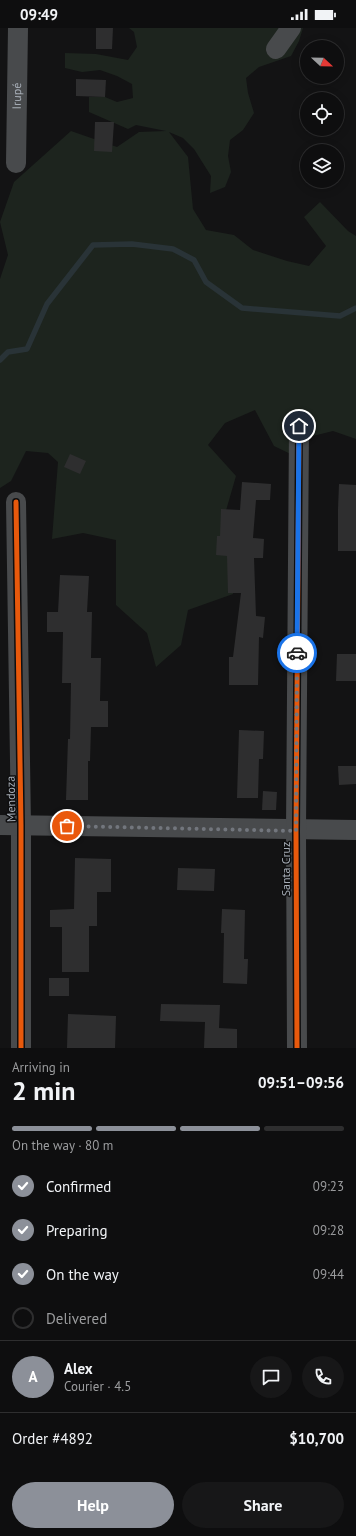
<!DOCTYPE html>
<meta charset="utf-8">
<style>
body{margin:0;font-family:"PT Sans",sans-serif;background:#171718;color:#f1f3f6;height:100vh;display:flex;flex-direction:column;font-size:15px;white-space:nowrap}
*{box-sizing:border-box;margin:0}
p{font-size:13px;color:#9b9c9e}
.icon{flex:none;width:22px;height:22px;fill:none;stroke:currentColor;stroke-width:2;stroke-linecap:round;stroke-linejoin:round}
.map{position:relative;height:1020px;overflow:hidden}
.side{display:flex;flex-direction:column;background:#0e0e0f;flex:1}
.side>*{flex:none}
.needle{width:26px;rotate:112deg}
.fabs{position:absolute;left:300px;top:12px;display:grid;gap:8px}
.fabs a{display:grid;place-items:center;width:44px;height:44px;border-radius:50%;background:#0e0e0f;box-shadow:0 2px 10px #0003,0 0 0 1px #2e2e2f;font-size:20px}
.pin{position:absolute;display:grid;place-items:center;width:34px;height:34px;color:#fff;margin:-17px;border:2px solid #fff;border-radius:50%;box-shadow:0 1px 4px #0007}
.courier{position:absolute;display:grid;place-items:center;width:40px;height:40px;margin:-20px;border:3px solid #1a73e8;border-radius:50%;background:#fff;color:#222;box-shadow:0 1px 5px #0007}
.overview em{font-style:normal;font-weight:700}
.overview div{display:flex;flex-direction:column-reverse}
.overview{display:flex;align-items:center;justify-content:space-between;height:68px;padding:0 12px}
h1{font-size:26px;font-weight:700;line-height:30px}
.bar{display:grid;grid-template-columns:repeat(4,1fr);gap:6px 4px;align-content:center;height:48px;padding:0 12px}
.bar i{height:5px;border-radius:3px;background:#2e2e2f}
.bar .current{background:#8c9099}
.bar p{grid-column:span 4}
.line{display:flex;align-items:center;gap:10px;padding:0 12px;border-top:1px solid #2e2e2f}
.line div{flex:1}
.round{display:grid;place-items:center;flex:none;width:42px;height:42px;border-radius:21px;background:#171718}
ol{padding:0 12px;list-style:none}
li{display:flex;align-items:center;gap:12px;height:44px}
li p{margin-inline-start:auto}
li .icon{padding:4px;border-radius:50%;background:#8c9099;color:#fff;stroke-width:4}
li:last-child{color:#9b9c9e}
li i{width:22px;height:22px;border:2px solid #2e2e2f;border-radius:50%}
.action{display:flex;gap:8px;margin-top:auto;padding:8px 12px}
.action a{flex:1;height:46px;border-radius:24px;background:#8c9099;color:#fff;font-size:16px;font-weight:700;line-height:46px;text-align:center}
.action a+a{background:#171718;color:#f1f3f6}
.status{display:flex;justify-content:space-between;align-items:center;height:28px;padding:0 20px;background:#0e0e0f;direction:ltr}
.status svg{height:11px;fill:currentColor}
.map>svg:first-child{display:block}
.green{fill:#1d241e}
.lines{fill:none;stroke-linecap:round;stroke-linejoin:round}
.stream{stroke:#293337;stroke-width:5.5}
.building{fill:#2e2e2f}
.street{stroke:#484a4c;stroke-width:20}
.cycleway-casing{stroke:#0e0e0f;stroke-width:8}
.cycleway{stroke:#e8590c;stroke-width:5}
.done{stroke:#72767d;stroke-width:4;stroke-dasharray:0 7.2}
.route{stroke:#1a73e8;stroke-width:5}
.labels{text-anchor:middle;stroke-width:3;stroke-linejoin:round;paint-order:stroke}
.street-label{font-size:12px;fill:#a5acb5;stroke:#0e0e0f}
</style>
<div class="status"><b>09:49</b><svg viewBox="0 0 49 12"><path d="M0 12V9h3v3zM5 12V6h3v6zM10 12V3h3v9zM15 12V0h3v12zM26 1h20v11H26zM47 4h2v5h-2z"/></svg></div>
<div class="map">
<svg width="356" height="1020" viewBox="0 0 356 1020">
<rect width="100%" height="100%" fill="#131314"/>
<polygon class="green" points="129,0 303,0 299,13 291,28 259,39 246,50 248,65 254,85 243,102 230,112 228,128 231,144 225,159 210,165 211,148 194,121 183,110 169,104 188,129 193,181 206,202 234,207 253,222 287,233 309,238 326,218 304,189 320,174 348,203 356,208 356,411 333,403 309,409 301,431 274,418 255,382 225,395 208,417 236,448 225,486 232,520 233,566 188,582 181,617 156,639 147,605 116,577 116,512 83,505 52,511 58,434 48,425 26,423 11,453 0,460 0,251 8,227 0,194 14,154 71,103 117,119 139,104 166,103 136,97 128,101 89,84 89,69 105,69 117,74 133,70 132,56 117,48 100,42 82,44 65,40 65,25 96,26 128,32 137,19 134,4"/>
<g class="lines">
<polyline class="stream" points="0,332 8,324 27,321 47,276 93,217 132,216 173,221 194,232 206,254 242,280 340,288 356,280"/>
</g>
<g class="building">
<polygon points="96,0 113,0 112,21 96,21"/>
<polygon points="76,51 106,52 105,69 76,68"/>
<polygon points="95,94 114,94 112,124 94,123"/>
<polygon points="70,426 86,433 80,446 64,439"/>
<polygon points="242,454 271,456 270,472 256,472 253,510 264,511 263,530 254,530 256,588 265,589 263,610 259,609 258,657 229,657 229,629 233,629 241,565 228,565 227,528 216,527 217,508 220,508 221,481 240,482"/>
<polygon points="339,456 356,457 356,523 338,523 338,481"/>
<polygon points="60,547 89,548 87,584 92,584 91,630 101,630 100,673 108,673 108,699 91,699 90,733 88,733 88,772 66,772 68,711 70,711 71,655 62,655 63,604 47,604 47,584 58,584"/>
<polygon points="337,626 356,626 356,653 336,653"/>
<polygon points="239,702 264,703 263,731 259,731 258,770 237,770"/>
<polygon points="338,738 356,738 356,756 339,757"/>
<polygon points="263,763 277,764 276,782 262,782"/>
<polygon points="75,830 111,831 111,864 97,864 97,898 89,898 89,944 62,944 62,899 50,899 50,882 74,881"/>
<polygon points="178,840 215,841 214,863 177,862"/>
<polygon points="222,881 245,882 244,931 248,931 247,956 223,955 224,905 221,905"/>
<rect x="49" y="950" width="20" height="18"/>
<polygon points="161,976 220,977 219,1000 237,1001 237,1020 204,1020 205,994 160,993"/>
<polygon points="68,986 116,988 115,1020 67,1020"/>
</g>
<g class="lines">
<g class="street">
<polyline points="276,21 291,0"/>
<path id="s1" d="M16,135L18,0"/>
<polyline points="16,474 21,797 21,1020"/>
<polyline points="0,797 356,802"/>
<polyline points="297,1020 296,803 299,398"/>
</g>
<defs>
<g id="cycleway">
<polyline points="16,474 21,797 21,1020"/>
<polyline points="297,1020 296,803 299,398"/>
</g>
</defs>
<use href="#cycleway" class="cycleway-casing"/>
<use href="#cycleway" class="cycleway"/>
</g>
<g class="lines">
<polyline class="done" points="67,798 296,803 297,625"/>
<polyline class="route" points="297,625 299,398"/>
</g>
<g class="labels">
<g class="street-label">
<text dy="4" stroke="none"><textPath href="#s1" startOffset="67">Irupé</textPath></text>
<text transform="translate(11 771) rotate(-91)" y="4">Mendoza</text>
<text transform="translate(286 841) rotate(-90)" y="4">Santa Cruz</text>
</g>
</g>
</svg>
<div class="fabs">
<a><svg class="needle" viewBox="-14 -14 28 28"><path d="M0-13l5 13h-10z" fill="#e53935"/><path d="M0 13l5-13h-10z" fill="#9b9c9e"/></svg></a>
<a><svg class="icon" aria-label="locate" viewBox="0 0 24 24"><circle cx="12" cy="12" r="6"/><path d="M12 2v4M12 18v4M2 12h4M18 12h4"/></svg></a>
<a><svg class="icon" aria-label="layers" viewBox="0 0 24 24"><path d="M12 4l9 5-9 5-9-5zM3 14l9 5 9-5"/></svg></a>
</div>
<div class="pin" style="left:67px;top:798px;background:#ea580c"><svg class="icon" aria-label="bag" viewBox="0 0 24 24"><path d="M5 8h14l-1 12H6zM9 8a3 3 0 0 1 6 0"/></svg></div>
<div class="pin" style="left:299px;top:398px;background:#1f2937"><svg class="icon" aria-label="home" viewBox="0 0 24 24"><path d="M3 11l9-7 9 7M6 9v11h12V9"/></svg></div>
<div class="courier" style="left:297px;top:625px"><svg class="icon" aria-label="car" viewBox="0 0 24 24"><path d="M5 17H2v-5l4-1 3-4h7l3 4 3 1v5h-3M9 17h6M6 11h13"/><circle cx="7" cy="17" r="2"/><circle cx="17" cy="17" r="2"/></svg></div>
</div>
<section class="side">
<div class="overview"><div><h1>2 min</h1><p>Arriving in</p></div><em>09:51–09:56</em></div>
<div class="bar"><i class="current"></i><i class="current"></i><i class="current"></i><i></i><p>On the way · 80 m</p></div>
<ol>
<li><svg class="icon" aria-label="check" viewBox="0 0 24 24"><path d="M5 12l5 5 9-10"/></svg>Confirmed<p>09:23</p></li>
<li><svg class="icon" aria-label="check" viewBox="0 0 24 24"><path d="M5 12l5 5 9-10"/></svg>Preparing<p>09:28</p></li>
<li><svg class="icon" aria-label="check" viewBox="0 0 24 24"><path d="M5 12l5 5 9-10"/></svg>On the way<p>09:44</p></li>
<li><i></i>Delivered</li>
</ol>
<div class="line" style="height:72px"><b class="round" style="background:#8c9099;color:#fff">A</b><div><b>Alex</b><p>Courier · 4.5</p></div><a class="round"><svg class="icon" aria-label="chat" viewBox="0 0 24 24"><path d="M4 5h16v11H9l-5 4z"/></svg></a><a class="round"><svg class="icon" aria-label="phone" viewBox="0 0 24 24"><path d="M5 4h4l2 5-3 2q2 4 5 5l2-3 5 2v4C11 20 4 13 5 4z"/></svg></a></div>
<div class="line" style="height:52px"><div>Order #4892</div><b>$10,700</b></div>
<div class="action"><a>Help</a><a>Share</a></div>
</section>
